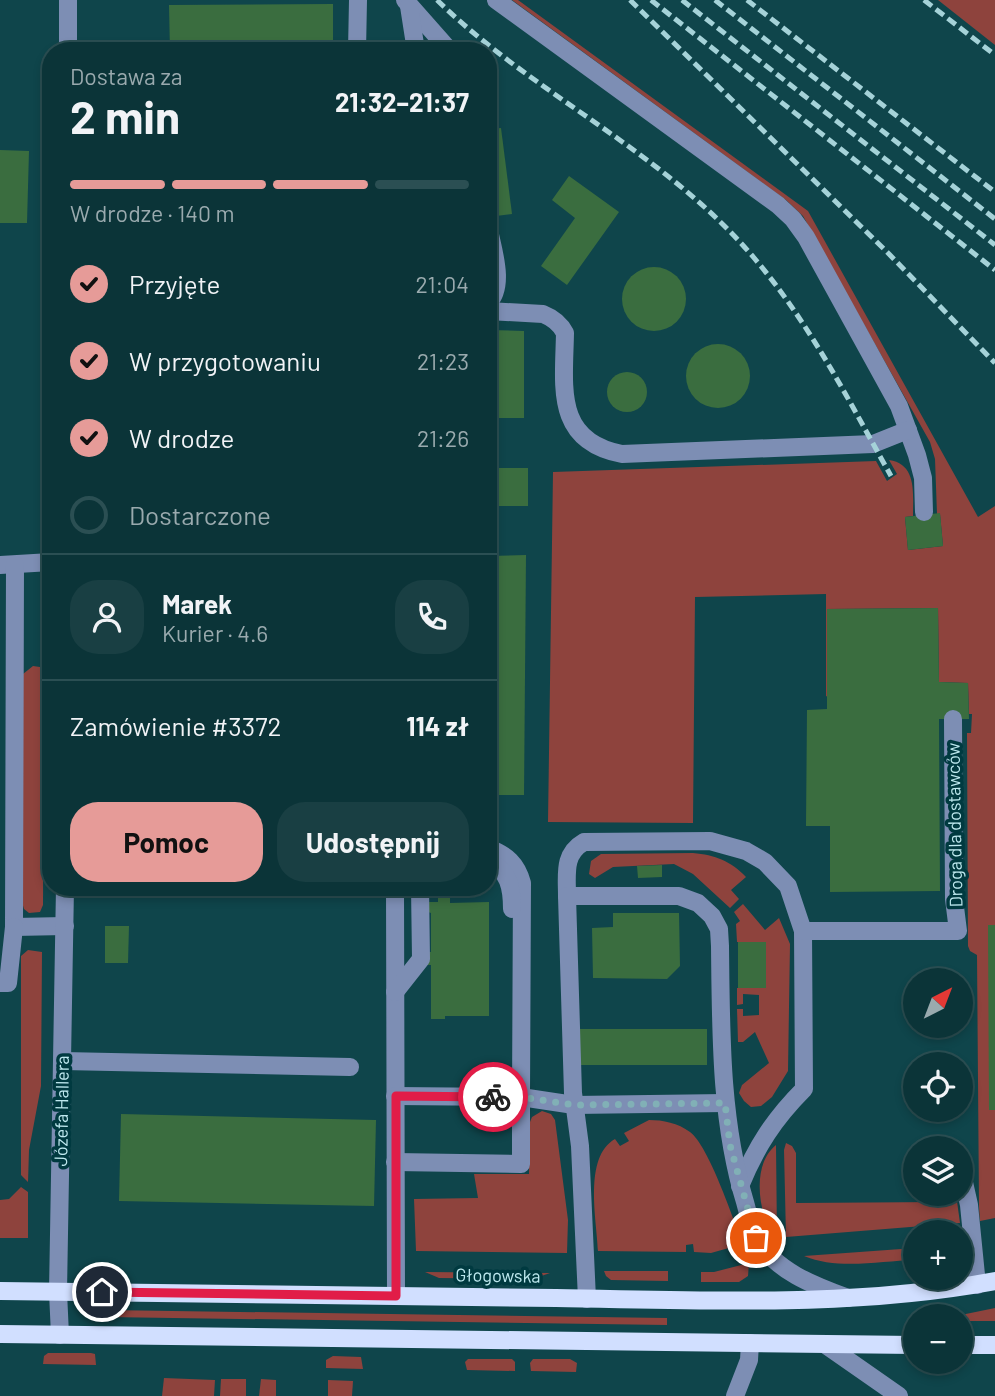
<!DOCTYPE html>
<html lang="pl">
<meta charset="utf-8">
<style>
body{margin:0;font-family:Barlow,sans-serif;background:#193f43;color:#f1f3f6;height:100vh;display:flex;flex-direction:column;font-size:26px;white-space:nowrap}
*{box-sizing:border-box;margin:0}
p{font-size:23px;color:#9aaaae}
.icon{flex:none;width:38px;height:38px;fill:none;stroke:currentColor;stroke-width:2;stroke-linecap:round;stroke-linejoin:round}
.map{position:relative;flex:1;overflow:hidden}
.sheet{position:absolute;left:42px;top:42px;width:455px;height:854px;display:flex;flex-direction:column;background:#0b3438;border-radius:28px;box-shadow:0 4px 10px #0003,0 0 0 2px #2b4f53}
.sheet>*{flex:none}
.needle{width:46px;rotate:42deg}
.buttons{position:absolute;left:903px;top:968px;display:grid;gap:14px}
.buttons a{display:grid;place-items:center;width:70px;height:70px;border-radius:50%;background:#0b3438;box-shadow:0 4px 10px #0003,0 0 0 2px #2b4f53;font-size:35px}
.pin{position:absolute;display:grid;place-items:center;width:60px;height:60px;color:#fff;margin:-30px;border:4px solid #fff;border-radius:50%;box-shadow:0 2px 7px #0007}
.courier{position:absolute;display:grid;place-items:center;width:70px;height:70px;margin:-35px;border:5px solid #e11d48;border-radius:50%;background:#fff;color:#222;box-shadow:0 2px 9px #0007}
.overview em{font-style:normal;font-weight:700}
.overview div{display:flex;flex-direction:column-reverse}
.overview{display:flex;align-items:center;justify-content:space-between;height:119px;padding:0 28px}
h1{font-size:46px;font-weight:700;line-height:52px}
.bar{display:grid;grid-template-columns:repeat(4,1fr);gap:10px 7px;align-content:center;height:84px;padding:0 28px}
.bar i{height:9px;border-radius:5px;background:#2b4f53}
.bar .on{background:#e69b98}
.bar p{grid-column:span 4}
.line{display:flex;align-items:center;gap:18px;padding:0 28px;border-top:2px solid #2b4f53}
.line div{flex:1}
.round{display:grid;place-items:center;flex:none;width:74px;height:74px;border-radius:28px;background:#193f43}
ol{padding:0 28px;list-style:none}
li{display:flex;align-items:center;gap:21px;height:77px}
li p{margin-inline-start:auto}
li .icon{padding:7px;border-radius:50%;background:#e69b98;color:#111;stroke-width:4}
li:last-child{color:#9aaaae}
li i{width:38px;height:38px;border:4px solid #2b4f53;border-radius:50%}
.cta{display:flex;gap:14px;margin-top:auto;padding:14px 28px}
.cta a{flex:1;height:80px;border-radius:28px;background:#e69b98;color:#111;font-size:28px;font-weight:700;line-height:80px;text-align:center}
.cta a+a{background:#193f43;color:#f1f3f6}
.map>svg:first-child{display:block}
.green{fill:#8e433d}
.building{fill:#3a6d3f}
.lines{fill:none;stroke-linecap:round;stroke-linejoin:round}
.minor{stroke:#7d8eb4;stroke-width:18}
.major{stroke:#d1dfff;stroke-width:18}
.rail{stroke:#a5d2d8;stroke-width:5;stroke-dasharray:10 5;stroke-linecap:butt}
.done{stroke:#81b0b6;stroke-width:7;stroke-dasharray:0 12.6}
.route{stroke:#e11d48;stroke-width:9}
.labels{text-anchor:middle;stroke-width:7;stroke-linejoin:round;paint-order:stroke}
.street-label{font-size:18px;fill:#bee9ef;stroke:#003a40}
</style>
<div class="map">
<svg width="995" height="1396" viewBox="0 0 995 1396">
<rect width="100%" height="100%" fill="#0f454b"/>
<g class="green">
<path d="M512,0H518L808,211L978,517L995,506V1218L980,1221L979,1207L977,955L970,951L968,946L967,733H971L972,714H969L968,683L939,682L938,608L827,609L828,697L826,696V594L695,597L693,823L548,822L553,472L876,461L887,481L897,474L889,460C917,464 913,493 913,516L905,517L908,550L943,546L940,514H937L935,459L930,442L803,216L786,200Z"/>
<polygon points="938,0 995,0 995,45"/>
<polygon points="33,666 40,667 44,670 43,905 40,912 29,913 24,909 22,902 23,674"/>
<path d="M693,853C715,855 731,861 746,877L731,890L739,899L730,908L693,874L674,864L613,867L595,878L589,874L591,861L601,854Z"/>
<polygon points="743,904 765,930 779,918 790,944 788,1071 772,1097 761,1106 751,1107 744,1101 739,1093 742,1085 769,1063 755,1032 743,1042 738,1042 737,1009 743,1009 743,1016 759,1015 759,995 743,994 743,1004 737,1005 737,988 766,988 765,942 737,942 736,924 740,921 734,912"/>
<polygon points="28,950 42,952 41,1086 29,1150 28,1182 21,1175 21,956"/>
<polygon points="542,1111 551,1114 555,1120 568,1220 567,1253 416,1251 414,1199 478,1198 474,1174 529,1174 530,1122 532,1117"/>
<path d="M649,1120C663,1120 678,1123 690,1132C709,1146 733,1219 743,1244L711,1253L694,1252L693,1244L686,1245V1252L598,1251C597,1220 583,1157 615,1139L620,1146L629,1141L624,1133Z"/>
<polygon points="786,1143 792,1146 796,1153 796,1203 940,1202 940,1194 956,1194 960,1223 786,1237 784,1150"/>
<path d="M776,1145L777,1237C773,1231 767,1225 765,1218C757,1195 756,1161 776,1145Z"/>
<polygon points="21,1187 28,1192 28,1238 0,1238 0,1200 9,1199"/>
<path d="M915,1248V1260C880,1261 837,1270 804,1256Z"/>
<polygon points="749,1263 748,1276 739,1282 701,1282 701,1272 714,1272"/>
<polygon points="604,1271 668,1271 668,1281 611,1280 606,1276"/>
<polygon points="425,1272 550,1273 533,1279 439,1278"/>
<polygon points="995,1308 995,1321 961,1321 961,1316 956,1316"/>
<polygon points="106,1310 667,1318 667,1325 106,1317"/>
<polygon points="48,1353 91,1353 95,1354 96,1365 43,1364 44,1356"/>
<polygon points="333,1356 361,1357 363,1369 326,1368 326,1360"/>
<polygon points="468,1359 512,1359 515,1362 515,1371 467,1370 465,1362"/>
<polygon points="533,1359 570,1359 577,1363 576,1372 531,1371 530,1363"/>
<polygon points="164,1378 215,1380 214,1396 162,1396"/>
<polygon points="221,1379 246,1379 246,1396 220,1396"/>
<polygon points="261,1379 276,1380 276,1396 259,1396"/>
<polygon points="328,1380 353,1381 352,1396 328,1396"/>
</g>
<g class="building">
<polygon points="333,4 333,51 170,51 169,5"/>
<polygon points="501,128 512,214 488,217 488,129"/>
<polygon points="0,150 29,151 27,223 0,223"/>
<polygon points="569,176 619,212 567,285 541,266 575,218 552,200"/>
<circle cx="654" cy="299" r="32"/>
<polygon points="488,330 524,331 524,418 488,418"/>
<circle cx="718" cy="376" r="32"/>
<circle cx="627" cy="392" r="20"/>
<rect x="488" y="468" width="40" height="38"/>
<polygon points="940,513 943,546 908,550 905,517"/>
<polygon points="526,555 524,795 488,795 488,556"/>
<polygon points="938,608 939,682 968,683 969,719 939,719 940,891 830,892 830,826 806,826 807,710 827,709 827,609"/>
<polygon points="662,865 662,877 638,878 637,866"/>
<polygon points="438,887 450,887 450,903 489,902 489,1016 445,1016 445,1019 431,1019 431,965 428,965 428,952 431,952 431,913 428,912 428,902 438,902"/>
<polygon points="613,913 679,913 680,966 667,979 593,978 592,928 613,927"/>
<polygon points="988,925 995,925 995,1110 989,1110"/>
<polygon points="105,926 129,926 128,963 105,963"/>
<rect x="738" y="942" width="28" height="46"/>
<rect x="580" y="1029" width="127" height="36"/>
<polygon points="121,1114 376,1120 374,1206 119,1201"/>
</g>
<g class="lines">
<g class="minor">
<polyline points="405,0 450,51"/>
<polyline points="496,0 778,205 793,219 806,237 899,406 917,455 923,478 924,512"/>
<polyline points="409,6 416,51"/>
<polyline points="68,51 68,0"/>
<polyline points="357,51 358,0"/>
<path d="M488,225C492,248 506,285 488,303"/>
<path d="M488,311L543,314C553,318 560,323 565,333C564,387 554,441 622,454L873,444L908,430"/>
<polyline points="0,565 51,562"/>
<polyline points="15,565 14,927 65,926"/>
<path d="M488,848C507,855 517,864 522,883L521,1097L574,1105L725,1103"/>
<path d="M488,862C509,869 512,889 512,909"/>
<polyline points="395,887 396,1296"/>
<path d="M567,896C567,874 563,854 584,842L710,841L746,851L765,862L788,886L803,931L804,1089C774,1119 756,1147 740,1186"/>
<polyline points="803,931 958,931 954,899 953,719"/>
<polyline points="0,983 8,983 14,927"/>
<polyline points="395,992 421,959 420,887"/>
<polyline points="63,1061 350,1067"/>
<polyline points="395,1162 521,1164 521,1097 395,1096"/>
<polyline points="961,1169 969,1205 977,1285"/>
<path d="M587,1299L580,1146L573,1093L567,896H679L698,903L712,916L719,929L720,946C721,1031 720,1120 745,1202C748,1213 751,1227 756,1237C774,1271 815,1286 848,1298"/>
<polyline points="60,1335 58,1292 65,887"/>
<polyline points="826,1345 899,1396"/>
<polyline points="735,1396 749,1360 750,1343"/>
</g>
<g class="major">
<path d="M0,1291C185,1293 371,1296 556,1298C702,1300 851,1308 995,1281"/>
<polyline points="0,1334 915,1345"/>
<polyline points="961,1345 995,1345"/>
</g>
<g class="rail">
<path d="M437,0C529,90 651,146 739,241C804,311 845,394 891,476"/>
<polyline points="630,0 889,254 995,363"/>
<polyline points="651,0 995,270"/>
<polyline points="682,0 995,245"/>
<polyline points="715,0 995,219"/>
<polyline points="747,0 995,192"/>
<polyline points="924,0 995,55"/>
</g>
</g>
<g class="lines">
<polyline class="done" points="493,1097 521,1097 574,1105 725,1103 730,1145 756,1238"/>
<polyline class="route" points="102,1292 396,1296 396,1096 493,1097"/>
</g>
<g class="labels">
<g class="street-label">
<text transform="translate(955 825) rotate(-91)" y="6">Droga dla dostawców</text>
<text transform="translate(62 1111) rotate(-89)" y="6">Józefa Hallera</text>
<text transform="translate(498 1276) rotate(1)" y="6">Głogowska</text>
</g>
</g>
</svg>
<div class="buttons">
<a><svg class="needle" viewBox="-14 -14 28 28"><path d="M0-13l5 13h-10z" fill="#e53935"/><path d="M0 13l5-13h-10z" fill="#9aaaae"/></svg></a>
<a><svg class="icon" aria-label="locate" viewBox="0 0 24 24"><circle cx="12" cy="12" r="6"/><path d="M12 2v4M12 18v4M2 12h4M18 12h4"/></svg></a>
<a><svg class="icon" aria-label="layers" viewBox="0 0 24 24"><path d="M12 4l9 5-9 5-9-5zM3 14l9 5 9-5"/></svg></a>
<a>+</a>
<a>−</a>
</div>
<div class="pin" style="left:756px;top:1238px;background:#ea580c"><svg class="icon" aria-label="bag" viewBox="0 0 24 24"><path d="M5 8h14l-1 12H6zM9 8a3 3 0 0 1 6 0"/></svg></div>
<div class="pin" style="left:102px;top:1292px;background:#1f2937"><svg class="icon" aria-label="home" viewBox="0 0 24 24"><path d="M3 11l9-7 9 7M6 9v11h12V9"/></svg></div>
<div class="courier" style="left:493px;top:1097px"><svg class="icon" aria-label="bike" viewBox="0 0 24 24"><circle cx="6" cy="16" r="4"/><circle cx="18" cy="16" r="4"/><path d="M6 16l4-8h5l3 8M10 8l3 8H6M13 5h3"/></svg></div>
<section class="sheet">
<div class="overview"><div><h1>2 min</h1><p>Dostawa za</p></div><em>21:32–21:37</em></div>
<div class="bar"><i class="on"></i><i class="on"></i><i class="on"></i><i></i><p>W drodze · 140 m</p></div>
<ol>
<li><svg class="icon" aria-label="check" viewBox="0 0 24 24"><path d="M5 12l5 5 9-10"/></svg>Przyjęte<p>21:04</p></li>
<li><svg class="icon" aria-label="check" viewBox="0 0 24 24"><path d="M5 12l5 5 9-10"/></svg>W przygotowaniu<p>21:23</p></li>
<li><svg class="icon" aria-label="check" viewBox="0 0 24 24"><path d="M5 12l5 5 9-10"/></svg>W drodze<p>21:26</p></li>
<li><i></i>Dostarczone</li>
</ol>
<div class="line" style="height:126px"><a class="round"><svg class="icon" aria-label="person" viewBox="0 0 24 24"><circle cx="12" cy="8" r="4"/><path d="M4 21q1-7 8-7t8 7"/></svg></a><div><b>Marek</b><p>Kurier · 4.6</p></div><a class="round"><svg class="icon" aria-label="phone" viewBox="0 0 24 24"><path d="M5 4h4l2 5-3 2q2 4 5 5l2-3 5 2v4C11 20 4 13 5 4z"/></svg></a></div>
<div class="line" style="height:91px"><div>Zamówienie #3372</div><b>114 zł</b></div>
<div class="cta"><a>Pomoc</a><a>Udostępnij</a></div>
</section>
</div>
